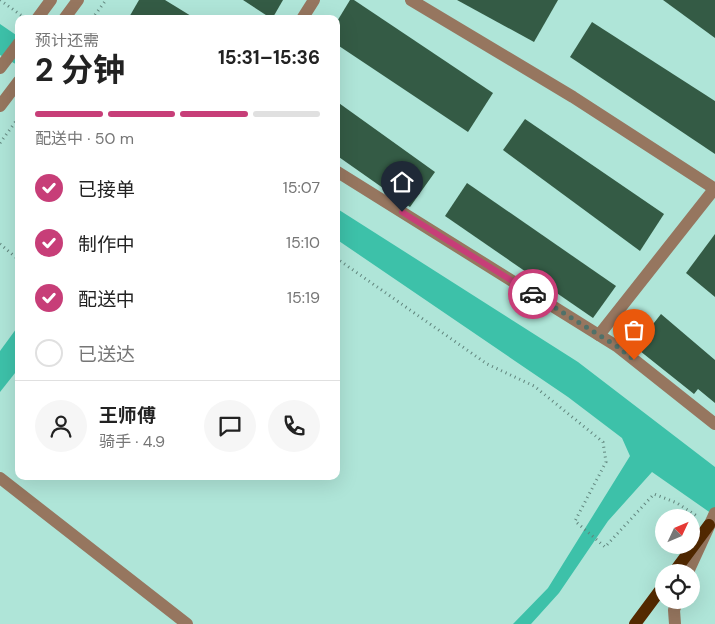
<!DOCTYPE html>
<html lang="zh">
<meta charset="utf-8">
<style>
body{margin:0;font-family:"DM Sans","Noto Sans SC",sans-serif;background:#f6f6f6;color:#222;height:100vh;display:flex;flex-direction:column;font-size:19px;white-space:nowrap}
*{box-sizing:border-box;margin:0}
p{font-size:16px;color:#767676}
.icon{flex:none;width:28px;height:28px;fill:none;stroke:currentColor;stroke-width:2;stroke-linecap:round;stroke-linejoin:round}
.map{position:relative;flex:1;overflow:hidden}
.side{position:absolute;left:15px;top:15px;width:325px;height:465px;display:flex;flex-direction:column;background:#fff;border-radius:10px;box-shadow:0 5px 20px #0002}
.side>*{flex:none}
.needle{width:32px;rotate:46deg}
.fabs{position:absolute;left:655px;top:509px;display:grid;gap:10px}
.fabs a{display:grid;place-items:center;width:45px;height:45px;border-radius:50%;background:#fff;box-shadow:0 5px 20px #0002;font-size:25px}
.pin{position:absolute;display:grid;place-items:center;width:42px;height:42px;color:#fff;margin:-51px -21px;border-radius:50% 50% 50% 0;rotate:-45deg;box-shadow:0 0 5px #0007}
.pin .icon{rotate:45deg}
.courier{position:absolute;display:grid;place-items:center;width:50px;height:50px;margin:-25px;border:4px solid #c73e78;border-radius:50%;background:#fff;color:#222;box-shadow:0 1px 6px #0007}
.summary em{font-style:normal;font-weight:700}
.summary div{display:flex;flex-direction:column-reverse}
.summary{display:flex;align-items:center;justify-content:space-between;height:85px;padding:0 20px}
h1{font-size:32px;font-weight:700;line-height:38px}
.bar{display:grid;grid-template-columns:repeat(4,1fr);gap:8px 5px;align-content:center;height:60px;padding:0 20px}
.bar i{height:6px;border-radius:4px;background:#e0e0e0}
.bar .on{background:#c73e78}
.bar p{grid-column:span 4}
.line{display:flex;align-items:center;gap:12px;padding:0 20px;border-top:1px solid #e0e0e0}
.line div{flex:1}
.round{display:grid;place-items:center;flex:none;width:52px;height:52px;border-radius:26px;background:#f6f6f6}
ol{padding:0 20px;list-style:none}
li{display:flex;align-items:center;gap:15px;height:55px}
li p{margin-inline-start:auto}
li .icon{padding:5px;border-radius:50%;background:#c73e78;color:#fff;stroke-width:4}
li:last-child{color:#767676}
li i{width:28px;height:28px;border:2px solid #e0e0e0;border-radius:50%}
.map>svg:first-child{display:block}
.water{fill:#3dc1a9}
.building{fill:#345b45}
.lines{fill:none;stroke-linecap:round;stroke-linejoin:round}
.path{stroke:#61857d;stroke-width:3;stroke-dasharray:1 4;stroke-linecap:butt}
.minor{stroke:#96765f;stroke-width:12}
.major{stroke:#542a00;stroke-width:12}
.done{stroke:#507169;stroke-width:5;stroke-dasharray:0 9}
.route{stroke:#c73e78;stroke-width:6}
</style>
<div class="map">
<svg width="715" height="624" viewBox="0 0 715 624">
<rect width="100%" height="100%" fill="#afe5d8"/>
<g class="water">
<polygon points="0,24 19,37 19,66 0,55"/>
<polygon points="336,208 578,362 715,467 715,516 652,472 608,521 559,593 531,624 513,624 548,588 630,456 622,438 568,397 336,239"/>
<polygon points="19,325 19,368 0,392 0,351"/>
</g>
<g class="building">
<polygon points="139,0 165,0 196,19 128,19"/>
<polygon points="243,0 283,0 272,19"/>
<polygon points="350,0 354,0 493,93 468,132 336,44 336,23"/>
<polygon points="457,0 558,0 534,42"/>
<polygon points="663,0 715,0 715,38"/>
<polygon points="592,22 715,101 715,154 570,57"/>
<polygon points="336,101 435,172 410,207 336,155"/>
<polygon points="525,119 664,214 640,251 503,150"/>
<polygon points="467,183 616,286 593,318 445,216"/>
<polygon points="715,234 715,297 686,273"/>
<polygon points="661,314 715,360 715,403 698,389 694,394 635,347"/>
</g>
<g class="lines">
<g class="path">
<polyline points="0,0 22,16"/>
<polyline points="92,19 106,0"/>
<polyline points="0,143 19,117"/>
<polyline points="0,244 19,260"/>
<polyline points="336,258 487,364 534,386 603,442 606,462 575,521 605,547 654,494 677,503 697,516"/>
</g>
<g class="minor">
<polyline points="411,0 573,97 715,189"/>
<polyline points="37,19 51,0"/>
<polyline points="64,19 78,0"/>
<polyline points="302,19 314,0"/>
<polyline points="0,68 19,43"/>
<polyline points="0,106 19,81"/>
<polyline points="336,171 618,347 715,424"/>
<polyline points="599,335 715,188"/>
<polyline points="0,478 187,624"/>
<polyline points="688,572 715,513"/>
<polyline points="675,624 674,610 678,600"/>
</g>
<g class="major">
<polyline points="674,572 709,525"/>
<polyline points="635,624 664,585"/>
</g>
</g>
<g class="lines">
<polyline class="done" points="533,294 618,347 634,360"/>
<polyline class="route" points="402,212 533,294"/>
</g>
</svg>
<div class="fabs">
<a><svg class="needle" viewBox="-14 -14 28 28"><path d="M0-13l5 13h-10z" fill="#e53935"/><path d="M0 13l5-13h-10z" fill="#767676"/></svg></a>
<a><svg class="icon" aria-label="locate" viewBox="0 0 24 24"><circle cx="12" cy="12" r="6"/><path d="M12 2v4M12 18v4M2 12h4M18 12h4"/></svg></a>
</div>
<div class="pin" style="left:634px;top:360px;background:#ea580c"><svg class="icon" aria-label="bag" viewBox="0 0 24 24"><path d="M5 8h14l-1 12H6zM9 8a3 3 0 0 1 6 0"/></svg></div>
<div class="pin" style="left:402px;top:212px;background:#1f2937"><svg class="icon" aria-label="home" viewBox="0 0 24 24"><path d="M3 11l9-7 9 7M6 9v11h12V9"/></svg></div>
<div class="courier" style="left:533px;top:294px"><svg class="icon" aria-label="car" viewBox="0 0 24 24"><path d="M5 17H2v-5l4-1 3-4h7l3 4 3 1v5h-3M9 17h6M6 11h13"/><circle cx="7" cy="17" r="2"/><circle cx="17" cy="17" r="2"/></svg></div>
<section class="side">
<div class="summary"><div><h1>2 分钟</h1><p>预计还需</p></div><em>15:31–15:36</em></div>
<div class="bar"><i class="on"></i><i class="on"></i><i class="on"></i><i></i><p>配送中 · 50 m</p></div>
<ol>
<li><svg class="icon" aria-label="check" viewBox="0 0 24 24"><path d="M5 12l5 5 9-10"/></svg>已接单<p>15:07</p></li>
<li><svg class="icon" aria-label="check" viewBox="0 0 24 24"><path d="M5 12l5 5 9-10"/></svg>制作中<p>15:10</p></li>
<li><svg class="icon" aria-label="check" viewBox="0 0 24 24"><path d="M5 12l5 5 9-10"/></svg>配送中<p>15:19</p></li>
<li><i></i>已送达</li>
</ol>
<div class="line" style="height:90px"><a class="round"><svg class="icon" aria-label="person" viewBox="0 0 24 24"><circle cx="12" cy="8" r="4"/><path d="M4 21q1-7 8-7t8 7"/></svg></a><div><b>王师傅</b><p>骑手 · 4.9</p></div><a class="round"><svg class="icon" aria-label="chat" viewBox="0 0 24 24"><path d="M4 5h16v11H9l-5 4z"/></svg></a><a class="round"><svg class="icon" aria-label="phone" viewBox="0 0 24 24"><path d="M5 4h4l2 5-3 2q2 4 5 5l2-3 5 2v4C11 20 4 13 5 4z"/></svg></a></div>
</section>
</div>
